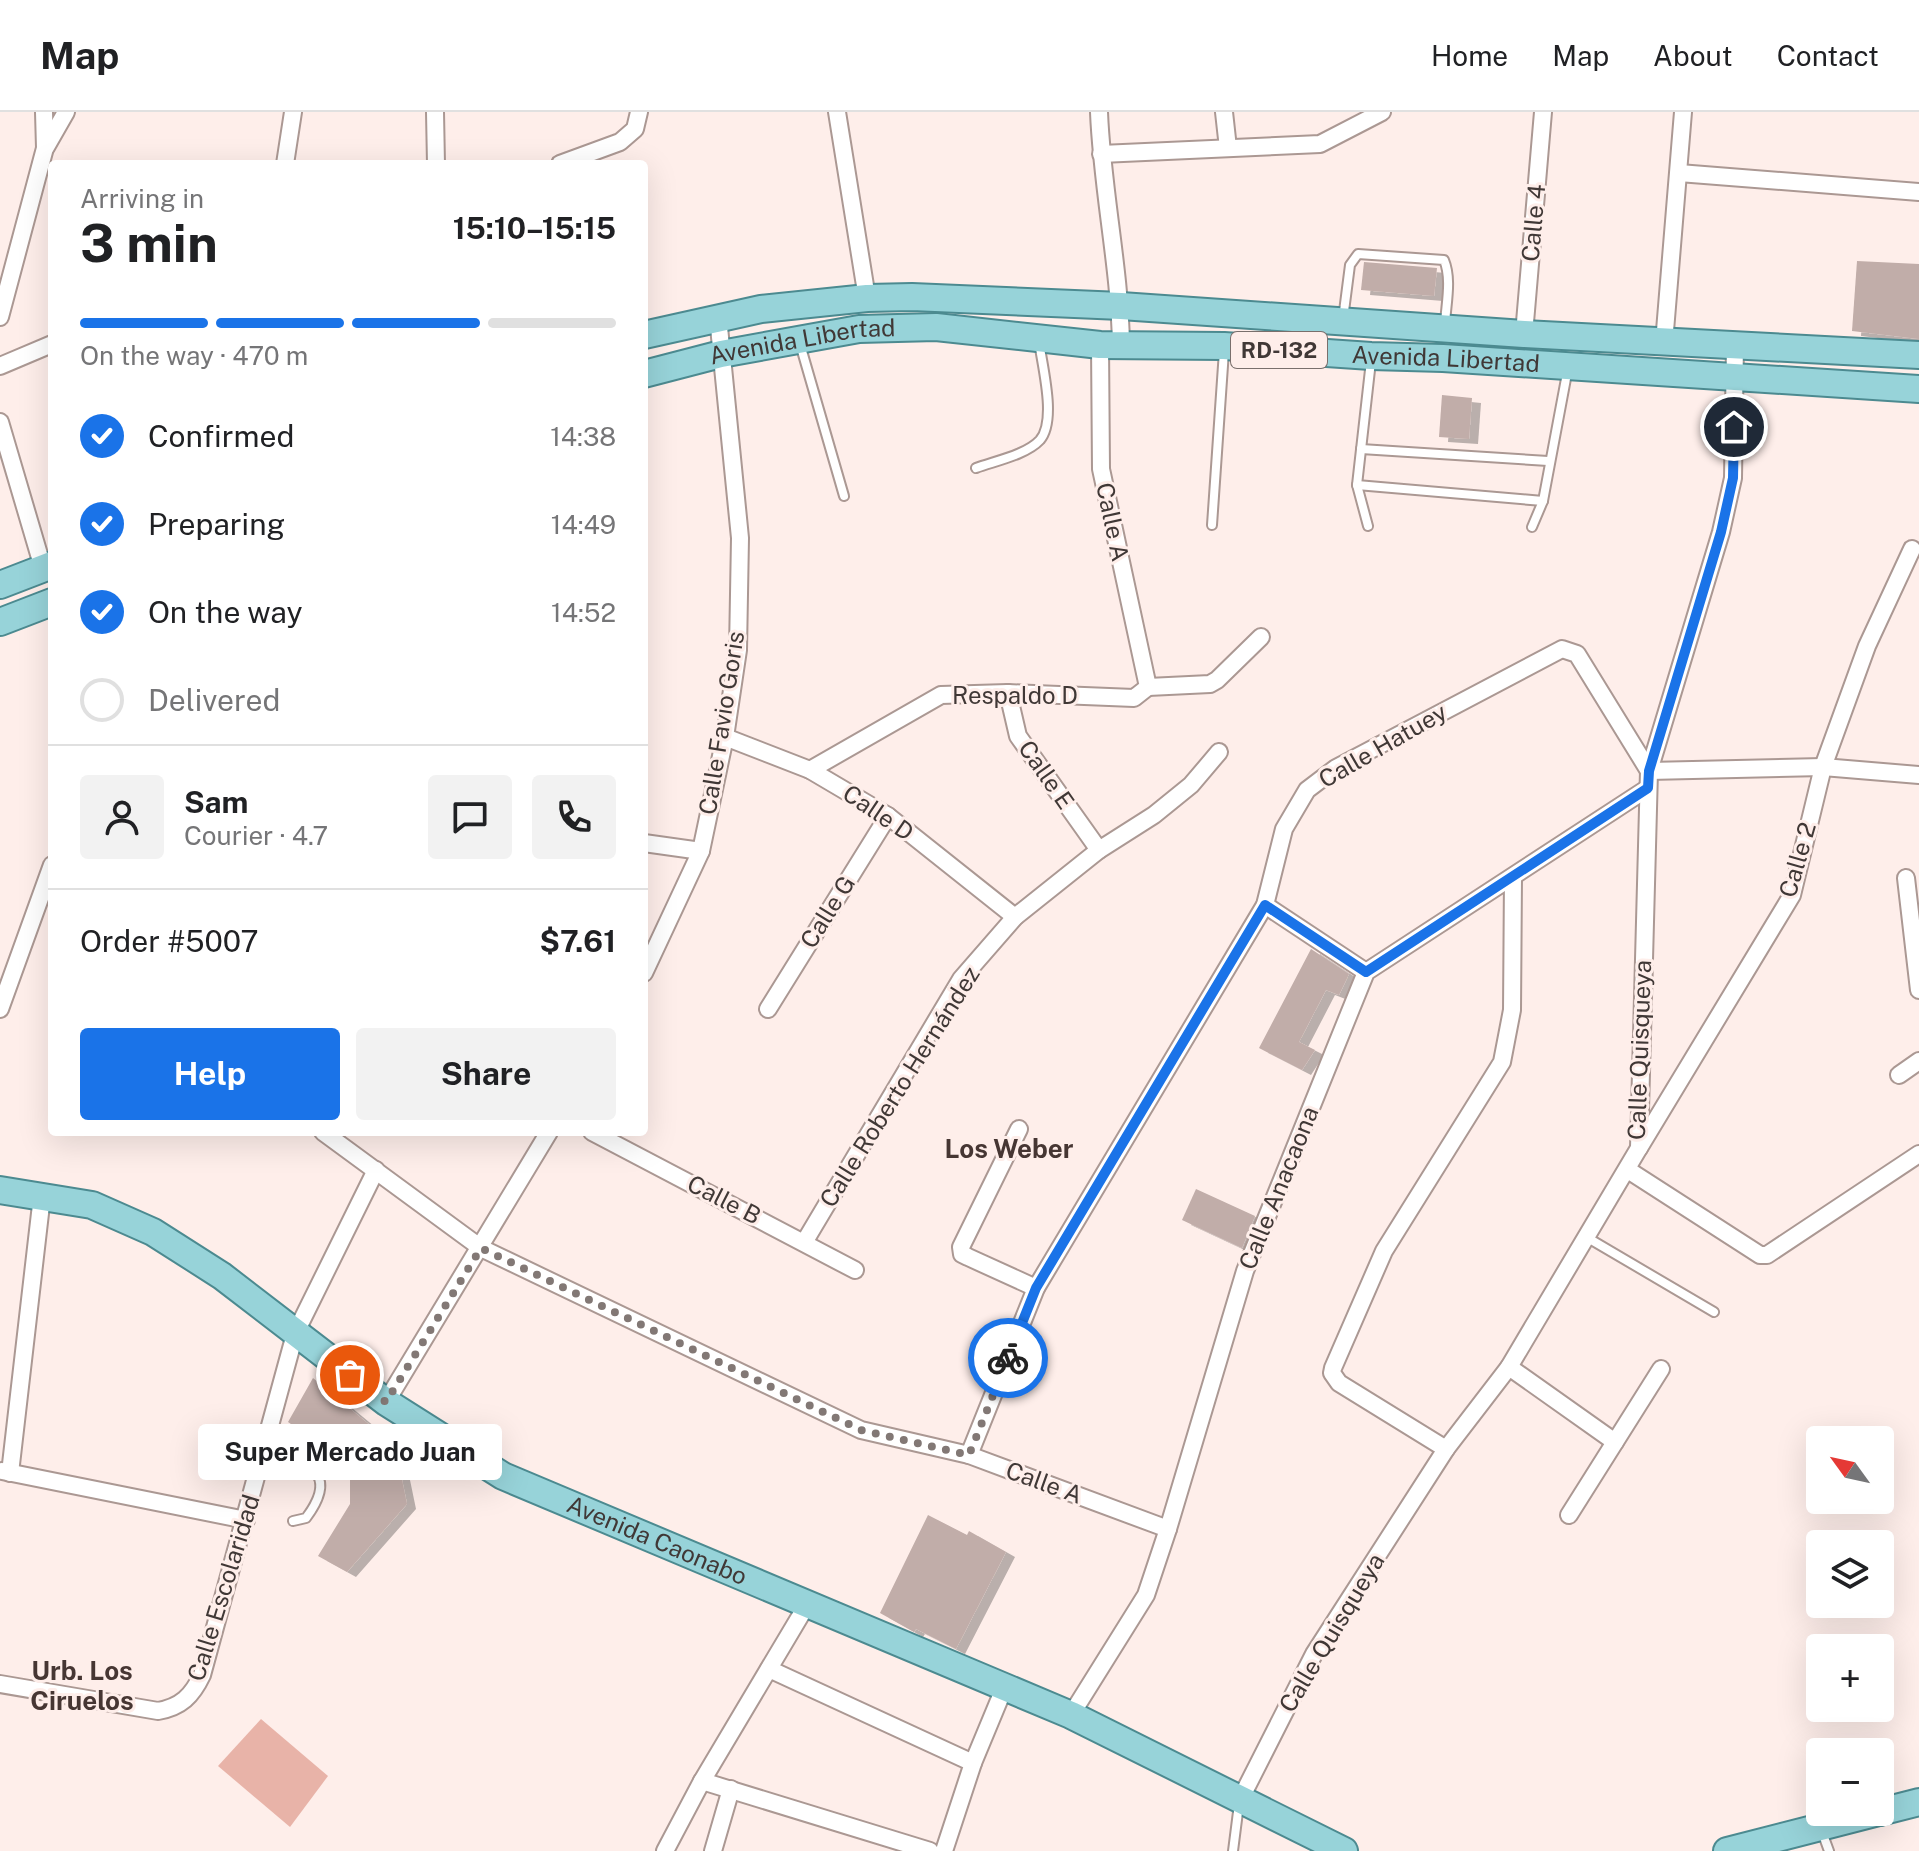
<!DOCTYPE html>
<meta charset="utf-8">
<style>
body{margin:0;font-family:"Public Sans",sans-serif;background:#f2f2f2;color:#202124;height:100vh;display:flex;flex-direction:column;font-size:30px;white-space:nowrap}
*{box-sizing:border-box;margin:0}
p{font-size:26px;color:#757577}
.icon{flex:none;width:44px;height:44px;fill:none;stroke:currentColor;stroke-width:2;stroke-linecap:round;stroke-linejoin:round}
.map{position:relative;flex:1;overflow:hidden}
.panel{position:absolute;left:48px;top:48px;width:600px;height:976px;display:flex;flex-direction:column;background:#fff;border-radius:8px;box-shadow:0 8px 32px #0002}
.panel>*{flex:none}
.needle{width:52px;rotate:303deg}
.controls{position:absolute;left:1806px;top:1314px;display:grid;gap:16px}
.controls a{display:grid;place-items:center;width:88px;height:88px;border-radius:8px;background:#fff;box-shadow:0 8px 32px #0002;font-size:40px}
.pin{position:absolute;display:grid;place-items:center;width:68px;height:68px;color:#fff;margin:-34px;border:4px solid #fff;border-radius:50%;box-shadow:0 2px 8px #0007}
.courier{position:absolute;display:grid;place-items:center;width:80px;height:80px;margin:-40px;border:6px solid #1a73e8;border-radius:50%;background:#fff;color:#222;box-shadow:0 2px 10px #0007}
.bubble{position:absolute;height:56px;border-radius:8px;background:#fff;box-shadow:0 8px 32px #0002;font-size:26px;font-weight:700;line-height:56px;text-align:center}
.overview em{font-style:normal;font-weight:700}
.overview div{display:flex;flex-direction:column-reverse}
.overview{display:flex;align-items:center;justify-content:space-between;height:136px;padding:0 32px}
h1{font-size:52px;font-weight:700;line-height:60px}
.bar{display:grid;grid-template-columns:repeat(4,1fr);gap:12px 8px;align-content:center;height:96px;padding:0 32px}
.bar i{height:10px;border-radius:6px;background:#e0e0e0}
.bar .selected{background:#1a73e8}
.bar p{grid-column:span 4}
.line{display:flex;align-items:center;gap:20px;padding:0 32px;border-top:2px solid #e0e0e0}
.line div{flex:1}
.round{display:grid;place-items:center;flex:none;width:84px;height:84px;border-radius:8px;background:#f2f2f2}
ol{padding:0 32px;list-style:none}
li{display:flex;align-items:center;gap:24px;height:88px}
li p{margin-inline-start:auto}
li .icon{padding:8px;border-radius:50%;background:#1a73e8;color:#fff;stroke-width:4}
li:last-child{color:#757577}
li i{width:44px;height:44px;border:4px solid #e0e0e0;border-radius:50%}
.primary-button{display:flex;gap:16px;margin-top:auto;padding:16px 32px}
.primary-button a{flex:1;height:92px;border-radius:8px;background:#1a73e8;color:#fff;font-size:32px;font-weight:700;line-height:92px;text-align:center}
.primary-button a+a{background:#f2f2f2;color:#202124}
header{display:flex;align-items:center;gap:48px;box-sizing:border-box;height:112px;padding:0 40px;background:#fff;border-bottom:2px solid #e0e0e0}
header strong{font-size:38px}
nav{display:flex;gap:44px;margin-inline-start:auto;font-size:28px}
.map>svg:first-child{display:block}
.green{fill:#e8b3a8}
.building{fill:#c1ada9;filter:url(#shadow)}
.lines{fill:none;stroke-linecap:round;stroke-linejoin:round}
.lane-casing{stroke:#ab9893;stroke-width:12}
.street-casing{stroke:#ab9893;stroke-width:20}
.primary-casing{stroke:#4c8a90;stroke-width:30}
.lane{stroke:#fff;stroke-width:8}
.street{stroke:#fff;stroke-width:16}
.primary{stroke:#97d3d9;stroke-width:26}
.done{stroke:#827875;stroke-width:8;stroke-dasharray:0 14.4}
.route{stroke:#1a73e8;stroke-width:10}
.labels{text-anchor:middle;stroke-width:6;stroke-linejoin:round;paint-order:stroke}
.shield{fill:#feeeea;stroke:#796f6c;stroke-width:2}
.shield-label{font-size:22px;font-weight:bold;fill:#403836}
.street-label{font-size:24px;fill:#403836;stroke:#feeeea}
.neighbourhood-label{font-size:26px;font-weight:bold;fill:#463633;stroke:#feeeea}
</style>
<header>
<strong>Map</strong>
<nav><a>Home</a><a>Map</a><a>About</a><a>Contact</a></nav>
</header>
<div class="map">
<svg width="1919" height="1739" viewBox="0 0 1919 1739">
<defs>
<filter id="shadow"><feDropShadow dx="9" dy="5" stdDeviation="0" flood-color="#0004"/></filter>
</defs>
<rect width="100%" height="100%" fill="#feeeea"/>
<polygon class="green" points="261,1607 328,1664 290,1715 218,1654"/>
<g class="building">
<polygon points="1857,149 1919,152 1919,227 1852,219"/>
<polygon points="1364,150 1437,156 1434,184 1361,178"/>
<polygon points="1442,283 1472,286 1469,327 1439,325"/>
<polygon points="1311,837 1349,862 1339,883 1326,878 1299,930 1315,938 1302,958 1259,936"/>
<polygon points="1196,1077 1255,1104 1242,1136 1182,1108"/>
<polygon points="313,1266 395,1334 407,1392 347,1460 318,1444 350,1392 350,1352 288,1310"/>
<polygon points="928,1403 967,1423 969,1419 1006,1440 956,1537 916,1517 914,1520 880,1501"/>
</g>
<g class="lines">
<defs>
<g id="lane">
<path d="M1343,207L1350,153L1358,142L1444,148C1452,167 1446,192 1445,212"/>
<polyline points="800,232 844,384"/>
<polyline points="1361,337 1548,349"/>
<path d="M976,356C995,349 1026,343 1040,328C1057,308 1042,254 1039,229"/>
<polyline points="1357,373 1543,389"/>
<polyline points="1212,413 1224,239"/>
<polyline points="1368,414 1357,373 1371,249"/>
<polyline points="1532,415 1543,389 1568,256"/>
<polyline points="1588,1126 1714,1200"/>
<path d="M266,1332C304,1351 342,1358 306,1406L293,1409"/>
<polyline points="1822,1720 1829,1739"/>
<polyline points="1233,1739 1239,1692"/>
</g>
<g id="street">
<polyline points="435,0 436,52"/>
<polyline points="837,0 867,186"/>
<path d="M1099,0C1102,78 1120,156 1121,234"/>
<polyline points="1224,0 1228,36"/>
<polyline points="46,35 66,0"/>
<polyline points="1101,42 1320,32 1382,0"/>
<polyline points="285,52 293,0"/>
<polyline points="560,52 620,30 635,17 639,0"/>
<polyline points="1679,61 1919,80"/>
<polyline points="0,205 45,36 44,0"/>
<polyline points="1524,222 1543,0"/>
<polyline points="1664,231 1683,0"/>
<polyline points="0,254 52,232"/>
<polyline points="0,310 43,456"/>
<polyline points="1148,575 1210,572 1217,568 1261,525"/>
<polyline points="1008,581 1018,624 1099,738"/>
<polyline points="725,625 810,658 888,704 1015,805"/>
<polyline points="810,658 941,583 1008,581 1134,586 1148,575 1101,357 1100,233"/>
<polyline points="644,731 701,739"/>
<polyline points="1906,766 1919,878"/>
<polyline points="1265,793 1366,860"/>
<polyline points="644,861 701,739 725,625 738,538 740,426 718,205"/>
<polyline points="0,897 52,753"/>
<polyline points="768,897 888,704"/>
<polyline points="1899,963 1919,949"/>
<polyline points="1019,1017 961,1135 962,1142 968,1145 1036,1176"/>
<polyline points="323,1020 481,1136 861,1318 969,1343 1168,1417"/>
<polyline points="592,1020 855,1158"/>
<polyline points="1639,1036 1792,783 1823,655 1867,534 1912,437"/>
<polyline points="1628,1058 1760,1143 1767,1143 1919,1042"/>
<polyline points="805,1129 961,867 1015,805 1099,738 1154,703 1191,673 1219,640"/>
<polyline points="1509,1255 1615,1330"/>
<polyline points="386,1290 549,1020"/>
<polyline points="1446,1337 1339,1271 1332,1261 1333,1256 1384,1139 1502,950 1512,898 1513,765"/>
<polyline points="969,1343 1036,1176 1265,793 1284,717 1307,678 1336,656 1562,537 1577,542 1649,659 1823,655 1919,663"/>
<polyline points="2,1359 246,1408"/>
<polyline points="10,1361 42,1084"/>
<polyline points="1569,1403 1661,1257"/>
<polyline points="769,1557 973,1651"/>
<path d="M0,1572L158,1599C181,1595 192,1584 202,1563L295,1222L376,1058"/>
<polyline points="1071,1603 1146,1483 1168,1417 1245,1159 1366,860 1648,676"/>
<polyline points="702,1669 930,1739"/>
<polyline points="1240,1688 1314,1542 1446,1337 1509,1255 1639,1036 1649,659 1721,420 1733,366 1735,232"/>
<polyline points="665,1739 702,1669 808,1491"/>
<polyline points="713,1739 731,1677"/>
<polyline points="944,1739 973,1651 1005,1574"/>
</g>
<g id="primary">
<polyline points="644,223 761,197 867,186 912,185 1121,194 1524,222 1919,243"/>
<path id="s1" d="M644,262L721,242L859,217L936,215L1100,233L1224,234L1371,244L1443,246L1919,277"/>
<polyline points="0,473 52,453"/>
<polyline points="0,510 52,490"/>
<path id="s2" d="M0,1078L92,1093L153,1120L222,1164L386,1290L503,1364L1071,1603L1344,1739"/>
<polyline points="1880,1700 1919,1690"/>
<polyline points="1727,1739 1879,1700"/>
</g>
</defs>
<use href="#lane" class="lane-casing"/>
<use href="#street" class="street-casing"/>
<use href="#primary" class="primary-casing"/>
<use href="#lane" class="lane"/>
<use href="#street" class="street"/>
<use href="#primary" class="primary"/>
</g>
<g class="lines">
<polyline class="done" points="350,1263 386,1290 481,1136 861,1318 969,1343 1008,1246"/>
<polyline class="route" points="1008,1246 1036,1176 1265,793 1366,860 1648,676 1649,659 1721,420 1733,366 1734,315"/>
</g>
<g class="labels">
<rect class="shield" x="1231" y="220" width="96" height="36" rx="6"/>
<g class="shield-label">
<text x="1279" y="246">RD-132</text>
</g>
<g class="street-label">
<text transform="translate(1534 111) rotate(-85)" y="8">Calle 4</text>
<text dy="8" stroke="none"><textPath href="#s1" startOffset="162">Avenida Libertad</textPath></text>
<text dy="8" stroke="none"><textPath href="#s1" startOffset="808">Avenida Libertad</textPath></text>
<text transform="translate(1112 410) rotate(78)" y="8">Calle A</text>
<text x="1015" y="592">Respaldo D</text>
<text transform="translate(722 611) rotate(-81)" y="8">Calle Favio Goris</text>
<text transform="translate(1383 634) rotate(-30)" y="8">Calle Hatuey</text>
<text transform="translate(1046 663) rotate(55)" y="8">Calle E</text>
<text transform="translate(878 701) rotate(34)" y="8">Calle D</text>
<text transform="translate(1798 748) rotate(-74)" y="8">Calle 2</text>
<text transform="translate(828 800) rotate(-58)" y="8">Calle G</text>
<text transform="translate(1640 938) rotate(-88)" y="8">Calle Quisqueya</text>
<text transform="translate(900 975) rotate(-58)" y="8">Calle Roberto Hernández</text>
<text transform="translate(1279 1076) rotate(-68)" y="8">Calle Anacaona</text>
<text transform="translate(724 1088) rotate(27)" y="8">Calle B</text>
<text transform="translate(1044 1371) rotate(20)" y="8">Calle A</text>
<text dy="8" stroke="none"><textPath href="#s2" startOffset="754">Avenida Caonabo</textPath></text>
<text transform="translate(224 1476) rotate(-73)" y="8">Calle Escolaridad</text>
<text transform="translate(1332 1521) rotate(-59)" y="8">Calle Quisqueya</text>
</g>
<g class="neighbourhood-label">
<text x="1009" y="1046">Los Weber</text>
<text x="82" y="1568">Urb. Los<tspan x="82" dy="30">Ciruelos</tspan></text>
</g>
</g>
</svg>
<div class="controls">
<a><svg class="needle" viewBox="-14 -14 28 28"><path d="M0-13l5 13h-10z" fill="#e53935"/><path d="M0 13l5-13h-10z" fill="#757577"/></svg></a>
<a><svg class="icon" aria-label="layers" viewBox="0 0 24 24"><path d="M12 4l9 5-9 5-9-5zM3 14l9 5 9-5"/></svg></a>
<a>+</a>
<a>−</a>
</div>
<div class="pin" style="left:350px;top:1263px;background:#ea580c"><svg class="icon" aria-label="bag" viewBox="0 0 24 24"><path d="M5 8h14l-1 12H6zM9 8a3 3 0 0 1 6 0"/></svg></div>
<div class="pin" style="left:1734px;top:315px;background:#1f2937"><svg class="icon" aria-label="home" viewBox="0 0 24 24"><path d="M3 11l9-7 9 7M6 9v11h12V9"/></svg></div>
<div class="courier" style="left:1008px;top:1246px"><svg class="icon" aria-label="bike" viewBox="0 0 24 24"><circle cx="6" cy="16" r="4"/><circle cx="18" cy="16" r="4"/><path d="M6 16l4-8h5l3 8M10 8l3 8H6M13 5h3"/></svg></div>
<div class="bubble" style="left:198px;top:1312px;width:304px">Super Mercado Juan</div>
<section class="panel">
<div class="overview"><div><h1>3 min</h1><p>Arriving in</p></div><em>15:10–15:15</em></div>
<div class="bar"><i class="selected"></i><i class="selected"></i><i class="selected"></i><i></i><p>On the way · 470 m</p></div>
<ol>
<li><svg class="icon" aria-label="check" viewBox="0 0 24 24"><path d="M5 12l5 5 9-10"/></svg>Confirmed<p>14:38</p></li>
<li><svg class="icon" aria-label="check" viewBox="0 0 24 24"><path d="M5 12l5 5 9-10"/></svg>Preparing<p>14:49</p></li>
<li><svg class="icon" aria-label="check" viewBox="0 0 24 24"><path d="M5 12l5 5 9-10"/></svg>On the way<p>14:52</p></li>
<li><i></i>Delivered</li>
</ol>
<div class="line" style="height:144px"><a class="round"><svg class="icon" aria-label="person" viewBox="0 0 24 24"><circle cx="12" cy="8" r="4"/><path d="M4 21q1-7 8-7t8 7"/></svg></a><div><b>Sam</b><p>Courier · 4.7</p></div><a class="round"><svg class="icon" aria-label="chat" viewBox="0 0 24 24"><path d="M4 5h16v11H9l-5 4z"/></svg></a><a class="round"><svg class="icon" aria-label="phone" viewBox="0 0 24 24"><path d="M5 4h4l2 5-3 2q2 4 5 5l2-3 5 2v4C11 20 4 13 5 4z"/></svg></a></div>
<div class="line" style="height:104px"><div>Order #5007</div><b>$7.61</b></div>
<div class="primary-button"><a>Help</a><a>Share</a></div>
</section>
</div>
